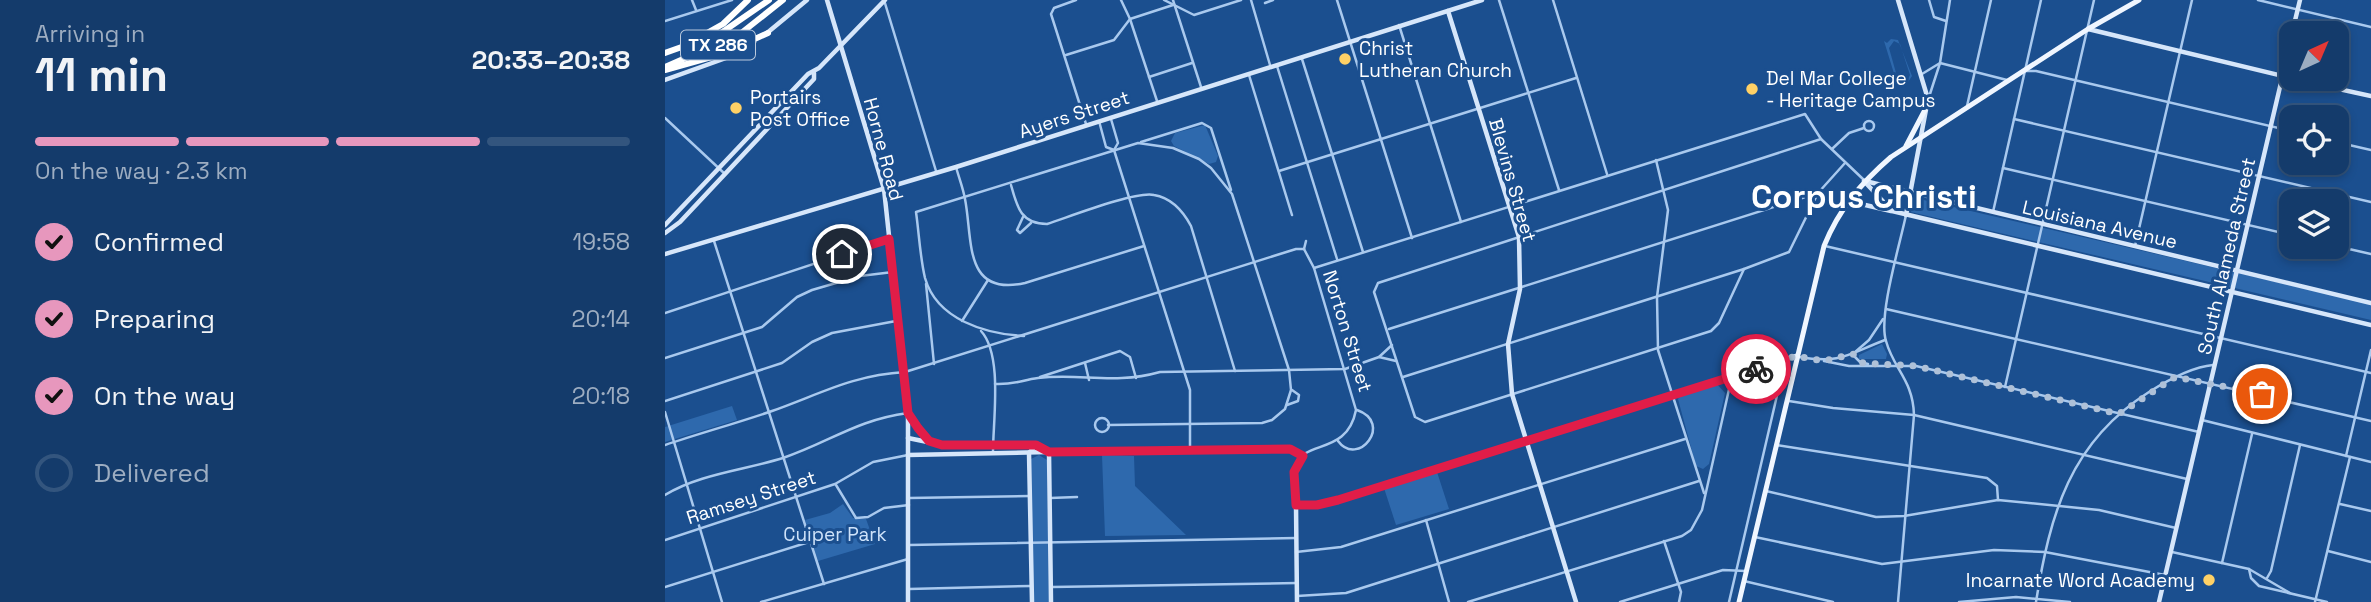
<!DOCTYPE html>
<meta charset="utf-8">
<style>
body{margin:0;font-family:"Space Grotesk",sans-serif;background:#214673;color:#f1f3f6;height:100vh;display:flex;flex-direction:column;font-size:26px;white-space:nowrap}
*{box-sizing:border-box;margin:0}
p{font-size:23px;color:#9dadc1}
.icon{flex:none;width:38px;height:38px;fill:none;stroke:currentColor;stroke-width:2;stroke-linecap:round;stroke-linejoin:round}
.map{position:relative;flex:1;overflow:hidden}
.side{display:flex;flex-direction:column;background:#143b6b;width:665px}
.side>*{flex:none}
.needle{width:46px;rotate:44deg}
.controls{position:absolute;left:1614px;top:21px;display:grid;gap:14px}
.controls a{display:grid;place-items:center;width:70px;height:70px;border-radius:14px;background:#143b6b;box-shadow:0 4px 10px #0003,0 0 0 2px #33557e;font-size:35px}
.pin{position:absolute;display:grid;place-items:center;width:60px;height:60px;color:#fff;margin:-30px;border:4px solid #fff;border-radius:50%;box-shadow:0 2px 7px #0007}
.courier{position:absolute;display:grid;place-items:center;width:70px;height:70px;margin:-35px;border:5px solid #e11d48;border-radius:50%;background:#fff;color:#222;box-shadow:0 2px 9px #0007}
.headline em{font-style:normal;font-weight:700}
.headline div{display:flex;flex-direction:column-reverse}
.headline{display:flex;align-items:center;justify-content:space-between;height:119px;padding:0 35px}
h1{font-size:46px;font-weight:700;line-height:52px}
.bar{display:grid;grid-template-columns:repeat(4,1fr);gap:10px 7px;align-content:center;height:84px;padding:0 35px}
.bar i{height:9px;border-radius:5px;background:#33557e}
.bar .current{background:#e797bd}
.bar p{grid-column:span 4}
ol{padding:0 35px;list-style:none}
li{display:flex;align-items:center;gap:21px;height:77px}
li p{margin-inline-start:auto}
li .icon{padding:7px;border-radius:50%;background:#e797bd;color:#111;stroke-width:4}
li:last-child{color:#9dadc1}
li i{width:38px;height:38px;border:4px solid #33557e;border-radius:50%}
main{display:flex;flex:1;min-height:0}
.map>svg:first-child{display:block}
.green{fill:#2e69ad;fill-rule:evenodd}
.lines{fill:none;stroke-linecap:round;stroke-linejoin:round}
.street{stroke:#a9c9ee;stroke-width:2.5}
.secondary{stroke:#d6e6fa;stroke-width:4.5}
.primary{stroke:#f0f6ff;stroke-width:5}
.highway{stroke:#fff;stroke-width:6}
.done{stroke:#afc1d8;stroke-width:7;stroke-dasharray:0 12.6}
.route{stroke:#e11d48;stroke-width:9}
.poi-dot{fill:#ffd166;stroke:#1b4f8f;stroke-width:2.5}
.labels{text-anchor:middle;stroke-width:6;stroke-linejoin:round;paint-order:stroke}
.shield{fill:#1b4f8f;stroke:#bbcadd;stroke-width:2}
.shield-label{font-size:18px;font-weight:bold;fill:#fff}
.poi-label{font-size:19px;fill:#fff;stroke:#1b4f8f;text-anchor:start}
.street-label{font-size:19px;fill:#fff;stroke:#1b4f8f}
.park-label{font-size:19px;fill:#cfe3fa;stroke:#1b4f8f}
.town-label{font-size:33px;font-weight:bold;fill:#fff;stroke:#1b4f8f}
</style>
<main>
<section class="side">
<div class="headline"><div><h1>11 min</h1><p>Arriving in</p></div><em>20:33–20:38</em></div>
<div class="bar"><i class="current"></i><i class="current"></i><i class="current"></i><i></i><p>On the way · 2.3 km</p></div>
<ol>
<li><svg class="icon" aria-label="check" viewBox="0 0 24 24"><path d="M5 12l5 5 9-10"/></svg>Confirmed<p>19:58</p></li>
<li><svg class="icon" aria-label="check" viewBox="0 0 24 24"><path d="M5 12l5 5 9-10"/></svg>Preparing<p>20:14</p></li>
<li><svg class="icon" aria-label="check" viewBox="0 0 24 24"><path d="M5 12l5 5 9-10"/></svg>On the way<p>20:18</p></li>
<li><i></i>Delivered</li>
</ol>
</section>
<div class="map">
<svg width="1706" height="602" viewBox="0 0 1706 602">
<rect width="100%" height="100%" fill="#1b4f8f"/>
<g class="green">
<path d="M1226,39L1233,40L1247,76L1241,85L1231,80L1219,41L1222,43ZM1229,41L1235,44L1245,75L1241,83L1233,80L1224,48Z"/>
<polygon points="540,125 553,156 551,162 544,164 509,146 506,141 510,133"/>
<polygon points="1250,198 1706,304 1706,320 1246,212"/>
<polygon points="1217,344 1222,354 1221,359 1194,359 1194,355"/>
<polygon points="1051,383 1060,393 1044,464 1038,469 1031,466 1013,399 1018,393"/>
<polygon points="67,406 72,420 0,442 0,427"/>
<polygon points="374,455 382,460 384,602 368,602 366,459"/>
<polygon points="437,455 469,456 470,486 521,535 440,536"/>
<polygon points="772,472 784,509 731,525 719,488"/>
<polygon points="178,504 188,518 201,519 210,544 153,561 140,520 165,513"/>
</g>
<g class="lines">
<g class="street">
<polyline points="27,0 31,10"/>
<polyline points="219,0 271,171"/>
<polyline points="411,0 389,8 386,14 421,124"/>
<polyline points="456,0 465,19 492,101"/>
<polyline points="499,0 529,15 576,0"/>
<polyline points="508,0 536,87"/>
<polyline points="586,0 605,65"/>
<polyline points="672,0 747,238"/>
<polyline points="834,0 894,190"/>
<polyline points="888,0 942,174"/>
<polyline points="1264,0 1269,17 1281,21"/>
<polyline points="1593,0 1706,27"/>
<polyline points="600,3 608,0"/>
<polyline points="0,21 67,0"/>
<polyline points="734,25 796,222"/>
<polyline points="401,55 449,40 465,19 508,5"/>
<polyline points="637,59 698,252"/>
<polyline points="612,66 672,259"/>
<polyline points="1360,71 1371,71 1626,131"/>
<polyline points="1257,74 1275,63 1285,0"/>
<polyline points="584,75 627,215"/>
<polyline points="484,77 527,63"/>
<polyline points="1264,97 1275,63 1342,80"/>
<polyline points="1302,106 1326,0"/>
<polyline points="0,118 60,174"/>
<polyline points="446,119 453,143 449,150 525,390 525,452"/>
<polyline points="1349,119 1706,202"/>
<circle cx="1204" cy="126" r="5"/>
<polyline points="434,121 441,147 449,150"/>
<polyline points="1156,139 713,283 709,292 750,417 760,422 1046,331 1054,323 1079,269 1124,252 1153,193 1180,163"/>
<polyline points="476,142 537,123 546,128 566,190"/>
<polyline points="1671,142 1706,150"/>
<polyline points="1167,149 1184,133 1199,128"/>
<polyline points="991,160 1003,210 992,297 993,350 1039,493"/>
<path d="M291,167C294,178 298,188 300,199C308,239 298,297 360,283L479,246"/>
<polyline points="1338,168 1626,235"/>
<polyline points="614,171 911,78"/>
<path d="M346,185C352,207 356,224 382,224C404,217 470,191 489,195C507,198 518,211 526,226L570,371"/>
<polyline points="1328,212 1376,0"/>
<polyline points="358,217 352,230 355,233 366,223"/>
<polyline points="49,241 159,584"/>
<polyline points="1160,246 1706,373"/>
<polyline points="1470,246 1527,0"/>
<polyline points="1671,246 1706,254"/>
<polyline points="639,249 641,241"/>
<polyline points="649,268 1140,114 1156,139 1199,180"/>
<polyline points="261,284 269,364"/>
<polyline points="1221,309 1706,421"/>
<polyline points="0,313 224,239"/>
<polyline points="297,321 323,280"/>
<polyline points="724,329 1153,193"/>
<path d="M316,331C338,355 328,420 328,452"/>
<path d="M359,336C321,334 272,320 260,278C255,257 254,233 251,212L473,143L508,148L534,159L546,168L567,194L624,370L626,390L620,409L607,420L597,423L443,425"/>
<polyline points="1189,353 1204,340 1218,319"/>
<polyline points="1189,356 1195,362 1203,364"/>
<polyline points="714,357 731,361"/>
<path d="M1134,357C1177,364 1183,354 1220,340"/>
<polyline points="0,358 97,327 132,297 147,290 195,276 228,272"/>
<polyline points="1159,361 1184,366 1251,366 1534,432"/>
<polyline points="420,363 424,380"/>
<polyline points="375,377 455,351 465,357 471,378"/>
<polyline points="738,377 1079,269"/>
<path d="M330,384C349,385 357,380 373,378C416,373 449,385 495,372L680,369L714,357L727,345"/>
<polyline points="1340,387 1429,0"/>
<polyline points="0,401 117,363 147,342 167,333 231,321"/>
<polyline points="1124,401 1168,408 1249,415 1522,479"/>
<polyline points="622,405 633,401 634,395 627,390"/>
<polyline points="0,412 57,602"/>
<circle cx="437" cy="425" r="7"/>
<polyline points="1537,420 1706,462"/>
<path d="M673,441C693,468 729,423 692,410"/>
<path d="M0,445C36,433 72,423 107,411C155,394 188,375 240,372L631,249H639"/>
<polyline points="1111,445 1322,478 1332,486 1333,500"/>
<polyline points="384,452 625,449 638,456"/>
<polyline points="1681,456 1706,350"/>
<polyline points="171,485 191,518 203,517 219,508 244,505"/>
<polyline points="1101,491 1211,517 1239,516 1333,500 1434,510 1511,528"/>
<path d="M0,495C34,474 80,470 118,458C165,442 191,420 243,413"/>
<polyline points="244,498 365,496"/>
<polyline points="385,498 412,497"/>
<polyline points="1675,504 1706,511"/>
<path d="M631,505C630,493 627,477 630,466C639,439 682,456 691,410L649,268L639,249"/>
<polyline points="761,520 784,602"/>
<polyline points="1090,537 1217,564 1329,550 1380,552 1500,575"/>
<polyline points="0,540 170,484 208,462 243,455"/>
<polyline points="999,541 1016,592 1014,602"/>
<polyline points="244,545 631,538"/>
<polyline points="1663,551 1706,562"/>
<polyline points="631,552 676,547 1020,439"/>
<polyline points="1507,552 1584,569 1625,593"/>
<polyline points="1557,563 1587,434"/>
<polyline points="1584,569 1586,578 1594,586 1662,602"/>
<polyline points="1602,578 1606,571 1635,445"/>
<polyline points="1079,581 1168,602"/>
<polyline points="0,587 144,542"/>
<polyline points="387,587 632,583"/>
<polyline points="244,589 366,586"/>
<polyline points="632,596 681,593 1034,481"/>
<polyline points="96,602 243,559"/>
<polyline points="803,602 1017,536 1026,530 1037,510 1067,376"/>
<polyline points="955,602 1058,570 1081,571"/>
<polyline points="1064,602 1117,374 1110,363"/>
<path d="M1233,602L1249,415C1248,380 1229,370 1221,341C1213,316 1235,244 1241,215"/>
<polyline points="1294,602 1351,597 1405,602"/>
<path d="M1371,602C1385,514 1405,442 1484,392C1503,380 1526,367 1548,365"/>
<polyline points="1650,602 1685,457"/>
</g>
<g class="secondary">
<polyline points="162,0 219,189 243,413 243,602"/>
<polyline points="1233,0 1263,99 1241,215"/>
<polyline points="783,11 854,237 855,289 843,344 847,394 911,602"/>
<polyline points="1423,29 1626,78"/>
<polyline points="102,33 142,0"/>
<polyline points="1627,33 1635,0"/>
<polyline points="1628,79 1706,96"/>
<polyline points="0,80 61,58 89,42"/>
<polyline points="1199,181 1227,211 1706,325"/>
<polyline points="1200,181 1706,303"/>
<polyline points="1183,201 1226,211"/>
<polyline points="0,225 143,74 154,68 220,0"/>
<polyline points="0,233 15,222 149,79 149,73"/>
<polyline points="0,254 291,167 817,0"/>
<polyline points="244,413 263,440"/>
<polyline points="243,438 282,446 371,445 384,452"/>
<polyline points="384,452 386,602"/>
<polyline points="243,455 383,452"/>
<polyline points="367,602 364,453 371,445"/>
<polyline points="632,602 631,505 652,505 673,500 1131,356"/>
<polyline points="1494,602 1626,40"/>
</g>
<g class="primary">
<polyline points="1241,146 1262,106"/>
<path d="M1074,602L1159,246C1174,209 1196,183 1226,157L1423,29L1474,0"/>
</g>
<g class="highway">
<polyline points="33,38 58,24 83,0"/>
<polyline points="0,53 56,33 104,0"/>
<polyline points="0,67 75,34 118,0"/>
<polyline points="0,70 57,54 103,33"/>
</g>
</g>
<g class="lines">
<polyline class="done" points="1091,369 1131,356 1159,361 1188,354 1198,363 1251,366 1454,414 1510,377 1597,394"/>
<polyline class="route" points="177,254 224,239 243,413 253,428 264,441 277,445 371,445 384,452 625,449 638,456 629,472 631,505 652,505 673,500 1091,369"/>
</g>
<g class="poi-dot">
<circle cx="680" cy="59" r="7"/>
<circle cx="1087" cy="89" r="7"/>
<circle cx="71" cy="108" r="7"/>
<circle cx="1544" cy="580" r="7"/>
</g>
<g class="labels">
<rect class="shield" x="16" y="30.5" width="74" height="29" rx="5"/>
<g class="shield-label">
<text x="53" y="51">TX 286</text>
</g>
<g class="poi-label">
<text x="694" y="55">Christ<tspan x="694" dy="22">Lutheran Church</tspan></text>
<text x="1101" y="85">Del Mar College<tspan x="1101" dy="22">- Heritage Campus</tspan></text>
<text x="85" y="104">Portairs<tspan x="85" dy="22">Post Office</tspan></text>
<text x="1530" y="587" text-anchor="end">Incarnate Word Academy</text>
</g>
<g class="street-label">
<text transform="translate(409 114) rotate(-18)" y="7">Ayers Street</text>
<text transform="translate(219 149) rotate(75)" y="7">Horne Road</text>
<text transform="translate(848 180) rotate(74)" y="7">Blevins Street</text>
<text transform="translate(1435 224) rotate(13)" y="7">Louisiana Avenue</text>
<text transform="translate(1561 256) rotate(-77)" y="7">South Alameda Street</text>
<text transform="translate(683 331) rotate(73)" y="7">Norton Street</text>
<text transform="translate(86 497) rotate(-18)" y="7">Ramsey Street</text>
</g>
<g class="park-label">
<text x="170" y="541">Cuiper Park</text>
</g>
<g class="town-label">
<text x="1199" y="208">Corpus Christi</text>
</g>
</g>
</svg>
<div class="controls">
<a><svg class="needle" viewBox="-14 -14 28 28"><path d="M0-13l5 13h-10z" fill="#e53935"/><path d="M0 13l5-13h-10z" fill="#9dadc1"/></svg></a>
<a><svg class="icon" aria-label="locate" viewBox="0 0 24 24"><circle cx="12" cy="12" r="6"/><path d="M12 2v4M12 18v4M2 12h4M18 12h4"/></svg></a>
<a><svg class="icon" aria-label="layers" viewBox="0 0 24 24"><path d="M12 4l9 5-9 5-9-5zM3 14l9 5 9-5"/></svg></a>
</div>
<div class="pin" style="left:1597px;top:394px;background:#ea580c"><svg class="icon" aria-label="bag" viewBox="0 0 24 24"><path d="M5 8h14l-1 12H6zM9 8a3 3 0 0 1 6 0"/></svg></div>
<div class="pin" style="left:177px;top:254px;background:#1f2937"><svg class="icon" aria-label="home" viewBox="0 0 24 24"><path d="M3 11l9-7 9 7M6 9v11h12V9"/></svg></div>
<div class="courier" style="left:1091px;top:369px"><svg class="icon" aria-label="bike" viewBox="0 0 24 24"><circle cx="6" cy="16" r="4"/><circle cx="18" cy="16" r="4"/><path d="M6 16l4-8h5l3 8M10 8l3 8H6M13 5h3"/></svg></div>
</div>
</main>
